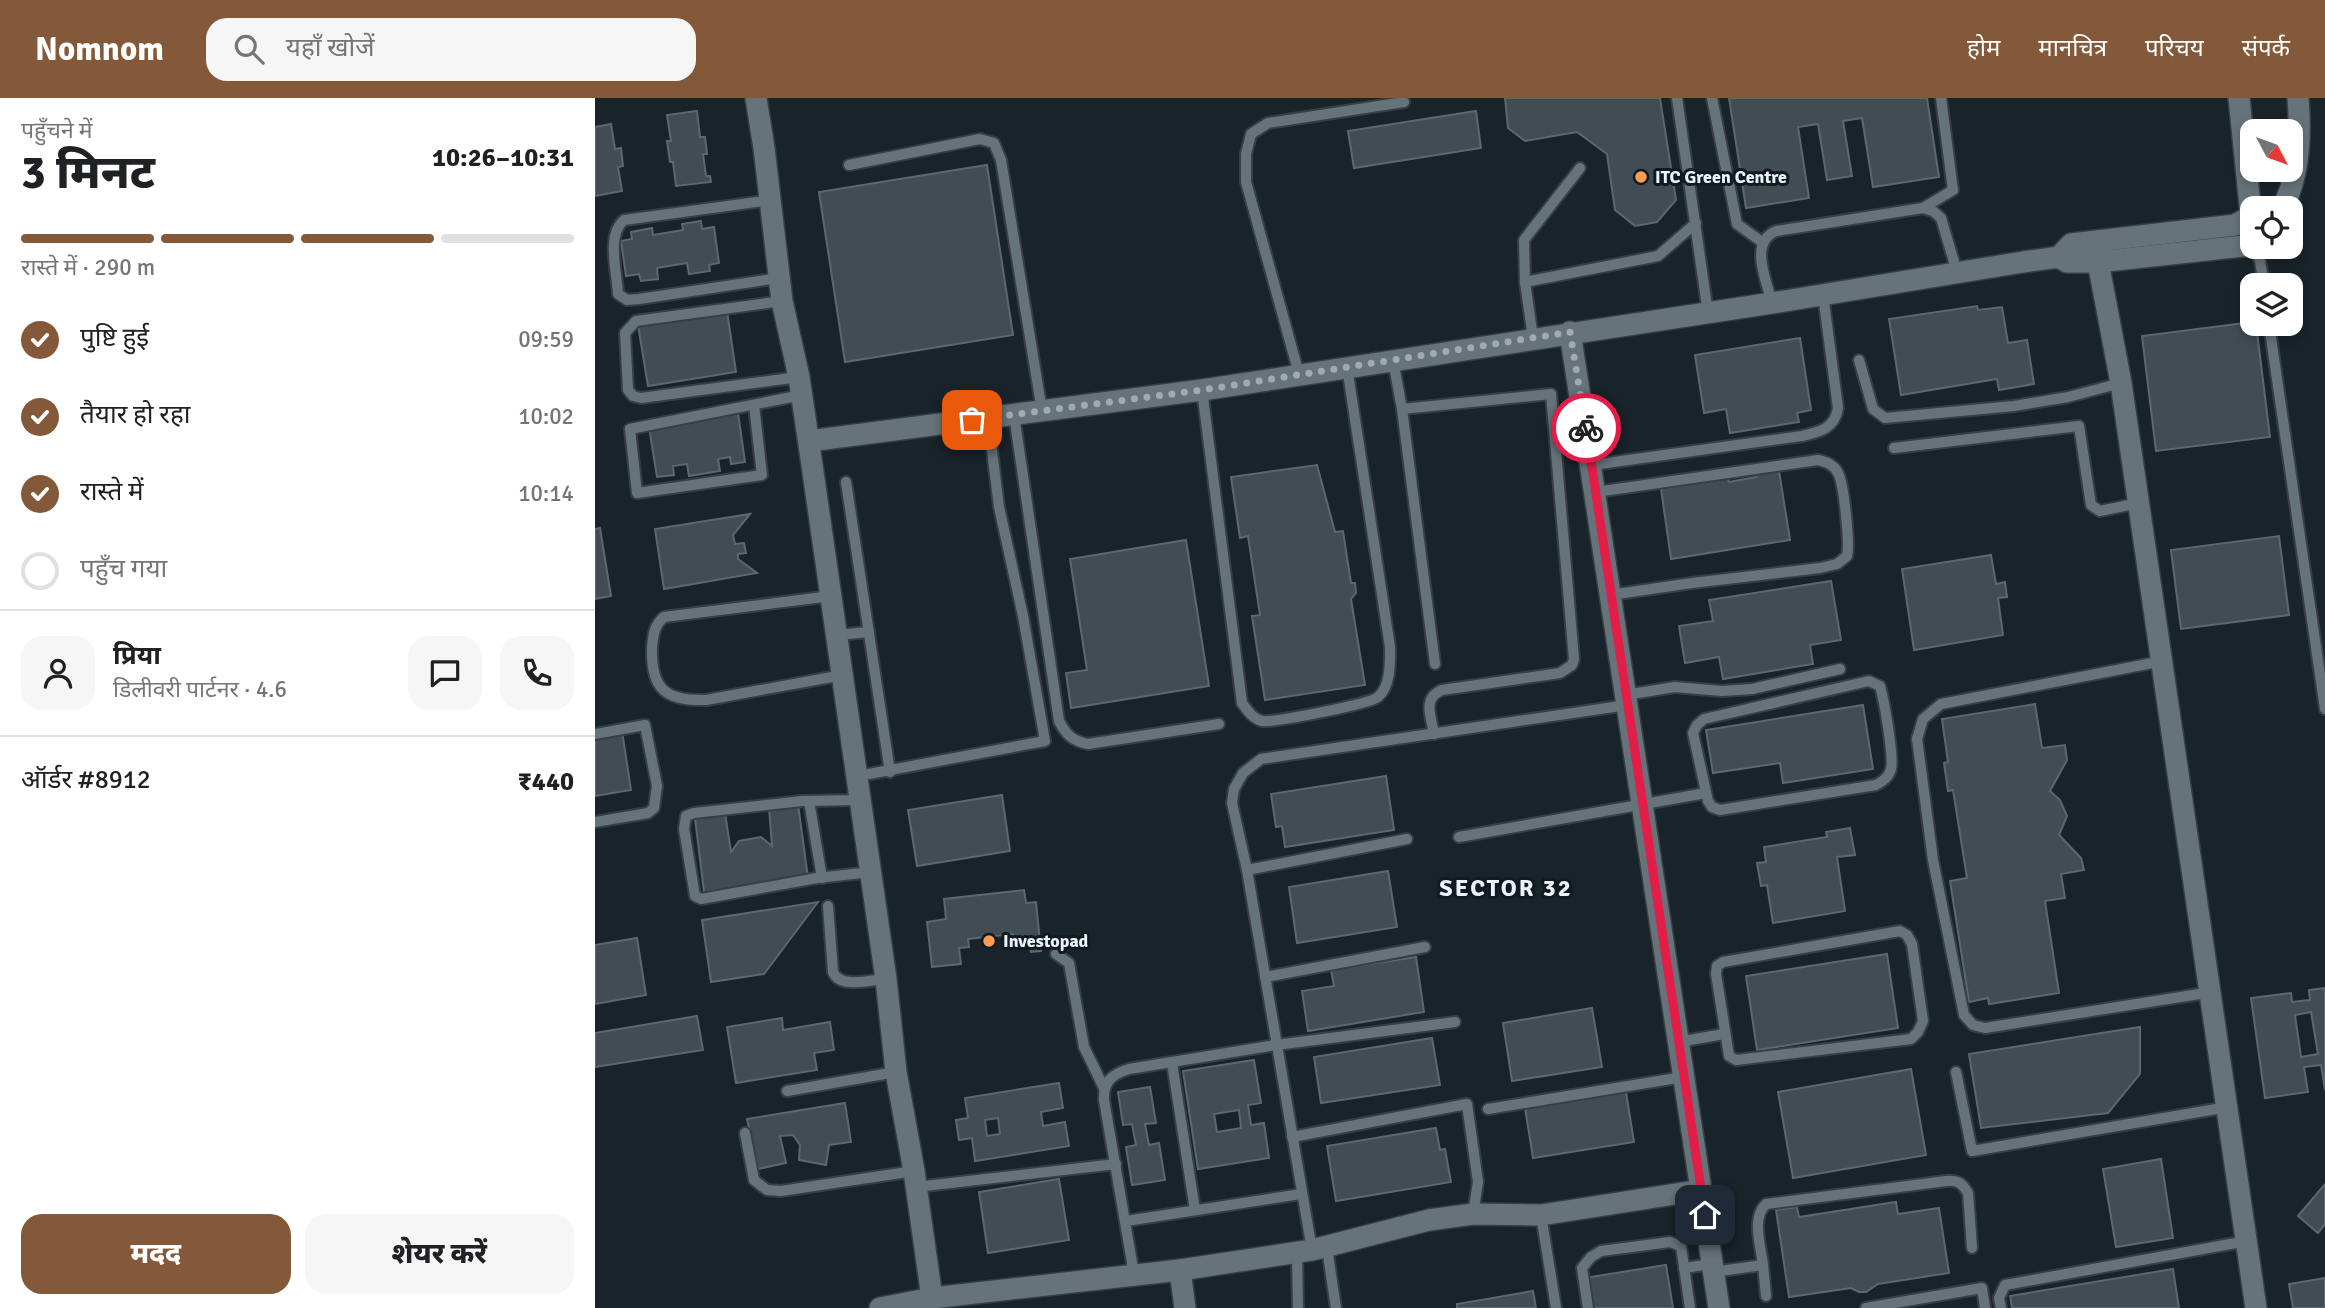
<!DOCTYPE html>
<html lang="hi">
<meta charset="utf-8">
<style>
body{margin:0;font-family:Signika,"Noto Sans Devanagari",sans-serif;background:#f6f6f6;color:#202124;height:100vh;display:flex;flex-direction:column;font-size:26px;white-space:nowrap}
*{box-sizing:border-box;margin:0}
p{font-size:23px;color:#757577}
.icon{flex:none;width:38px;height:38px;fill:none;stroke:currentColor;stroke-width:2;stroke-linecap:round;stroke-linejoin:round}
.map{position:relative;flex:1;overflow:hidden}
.panel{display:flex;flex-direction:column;background:#fff;width:595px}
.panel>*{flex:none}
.needle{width:46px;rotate:131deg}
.controls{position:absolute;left:1645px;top:21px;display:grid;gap:14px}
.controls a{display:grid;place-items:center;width:63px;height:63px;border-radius:14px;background:#fff;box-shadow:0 4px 10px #0003;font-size:35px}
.pin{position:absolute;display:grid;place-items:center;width:60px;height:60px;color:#fff;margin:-30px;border-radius:14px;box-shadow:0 4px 10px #0006}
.courier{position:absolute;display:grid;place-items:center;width:70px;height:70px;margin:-35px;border:5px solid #e11d48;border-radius:50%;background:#fff;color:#222;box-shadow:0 2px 9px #0007}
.headline em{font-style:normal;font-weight:800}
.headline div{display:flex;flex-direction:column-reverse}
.headline{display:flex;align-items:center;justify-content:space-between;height:119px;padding:0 21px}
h1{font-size:46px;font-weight:800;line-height:52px}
.bar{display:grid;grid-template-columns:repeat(4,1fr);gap:10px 7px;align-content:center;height:84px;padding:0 21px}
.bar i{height:9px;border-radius:5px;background:#e0e0e0}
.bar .current{background:#835939}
.bar p{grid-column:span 4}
.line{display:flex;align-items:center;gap:18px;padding:0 21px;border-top:2px solid #e0e0e0}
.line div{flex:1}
.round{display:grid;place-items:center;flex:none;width:74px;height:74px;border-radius:21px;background:#f6f6f6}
ol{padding:0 21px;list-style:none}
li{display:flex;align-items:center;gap:21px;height:77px}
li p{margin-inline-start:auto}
li .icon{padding:7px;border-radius:50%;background:#835939;color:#fff;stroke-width:4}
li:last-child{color:#757577}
li i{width:38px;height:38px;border:4px solid #e0e0e0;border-radius:50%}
.primary-button{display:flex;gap:14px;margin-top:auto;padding:14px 21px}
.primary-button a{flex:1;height:80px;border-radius:21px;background:#835939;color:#fff;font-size:28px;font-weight:800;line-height:80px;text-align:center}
.primary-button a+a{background:#f6f6f6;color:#202124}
header{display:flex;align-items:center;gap:42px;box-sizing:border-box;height:98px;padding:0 35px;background:#835939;color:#fff}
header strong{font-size:33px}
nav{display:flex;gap:38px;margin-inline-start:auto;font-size:24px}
.search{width:490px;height:63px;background:#f6f6f6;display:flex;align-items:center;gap:18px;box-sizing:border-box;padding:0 24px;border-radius:21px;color:#757577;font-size:26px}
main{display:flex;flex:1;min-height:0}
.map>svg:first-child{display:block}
.building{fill:#414c53;stroke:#5c676f;stroke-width:2;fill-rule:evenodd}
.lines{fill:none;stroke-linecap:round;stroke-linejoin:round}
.lane-casing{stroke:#373f44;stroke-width:14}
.street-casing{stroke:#373f44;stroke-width:24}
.lane{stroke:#67737b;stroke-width:10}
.street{stroke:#67737b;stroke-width:21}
.done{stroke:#a2aaaf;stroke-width:7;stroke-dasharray:0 12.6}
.route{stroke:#e11d48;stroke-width:9}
.poi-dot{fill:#fc9d53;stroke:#101a20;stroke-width:2.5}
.labels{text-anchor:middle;stroke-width:6;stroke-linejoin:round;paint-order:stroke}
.poi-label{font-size:18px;font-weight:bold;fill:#ecf3f7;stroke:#101a20;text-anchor:start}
.district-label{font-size:24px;font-weight:bold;letter-spacing:2px;fill:#ecf3f7;stroke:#101a20}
</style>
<header>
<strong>Nomnom</strong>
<div class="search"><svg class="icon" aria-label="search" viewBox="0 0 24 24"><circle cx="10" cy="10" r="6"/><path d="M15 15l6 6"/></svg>यहाँ खोजें</div>
<nav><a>होम</a><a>मानचित्र</a><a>परिचय</a><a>संपर्क</a></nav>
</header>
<main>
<section class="panel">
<div class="headline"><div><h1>3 मिनट</h1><p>पहुँचने में</p></div><em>10:26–10:31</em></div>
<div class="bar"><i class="current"></i><i class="current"></i><i class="current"></i><i></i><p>रास्ते में · 290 m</p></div>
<ol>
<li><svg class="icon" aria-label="check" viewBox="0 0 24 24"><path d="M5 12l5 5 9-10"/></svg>पुष्टि हुई<p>09:59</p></li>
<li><svg class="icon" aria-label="check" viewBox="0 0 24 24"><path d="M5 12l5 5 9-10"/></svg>तैयार हो रहा<p>10:02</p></li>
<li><svg class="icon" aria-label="check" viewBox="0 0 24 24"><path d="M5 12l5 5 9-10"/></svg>रास्ते में<p>10:14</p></li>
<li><i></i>पहुँच गया</li>
</ol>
<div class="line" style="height:126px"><a class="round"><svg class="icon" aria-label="person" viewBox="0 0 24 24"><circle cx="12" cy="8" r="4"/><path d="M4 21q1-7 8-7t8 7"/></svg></a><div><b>प्रिया</b><p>डिलीवरी पार्टनर · 4.6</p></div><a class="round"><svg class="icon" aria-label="chat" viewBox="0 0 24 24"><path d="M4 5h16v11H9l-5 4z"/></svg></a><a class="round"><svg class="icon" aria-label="phone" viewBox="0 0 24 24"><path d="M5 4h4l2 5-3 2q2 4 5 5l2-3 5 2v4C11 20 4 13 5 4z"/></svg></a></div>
<div class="line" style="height:91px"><div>ऑर्डर #8912</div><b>₹440</b></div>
<div class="primary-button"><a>मदद</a><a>शेयर करें</a></div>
</section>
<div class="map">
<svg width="1730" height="1210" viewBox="0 0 1730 1210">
<rect width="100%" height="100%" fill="#19232a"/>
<g class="building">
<polygon points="910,0 1065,0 1081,102 1062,124 1040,128 1020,112 1012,56 982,34 930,43 913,30"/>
<polygon points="1134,0 1332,0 1344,79 1278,89 1267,20 1248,23 1257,78 1232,82 1223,26 1203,29 1214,100 1151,110"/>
<polygon points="102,13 105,39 110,39 112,56 108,56 111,78 115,78 116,84 81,88 78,64 75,64 72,43 76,43 72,17"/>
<polygon points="881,13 886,50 759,70 753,33"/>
<polygon points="16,26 20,51 26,50 28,68 23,69 27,93 0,98 0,29"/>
<polygon points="392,67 418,237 250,264 224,94"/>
<polygon points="106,123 107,131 119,129 124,165 114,167 115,173 94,176 92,165 62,170 63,181 46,183 44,176 31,178 26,143 37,141 36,134 57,130 58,137 88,132 87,126"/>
<polygon points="1382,208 1383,212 1407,209 1413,245 1432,242 1439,286 1404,292 1402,281 1306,297 1294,221"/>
<polygon points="132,213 141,274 53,288 43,227"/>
<polygon points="1657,224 1661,226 1675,339 1561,353 1547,238"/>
<polygon points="1205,240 1216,312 1202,315 1204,324 1135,335 1131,311 1109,315 1100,257"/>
<polygon points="143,315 150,364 136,366 135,359 123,361 125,373 94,378 92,366 78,368 79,377 62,379 54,329"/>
<polygon points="722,367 740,434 748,433 756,485 760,485 761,495 756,501 770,587 670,602 657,518 665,517 653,438 645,440 636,379"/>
<polygon points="1184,373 1195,442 1076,461 1066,391 1132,380 1134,384 1161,379 1163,374"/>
<polygon points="155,416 138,437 140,446 149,445 151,455 143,456 143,461 162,475 69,491 60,431"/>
<polygon points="5,430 16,498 0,501 0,431"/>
<polygon points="1684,438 1694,517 1586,531 1576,452"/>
<polygon points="591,442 614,588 476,610 471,575 492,572 475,461"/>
<polygon points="1396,457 1401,486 1410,484 1412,499 1403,500 1408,537 1319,552 1307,471"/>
<polygon points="1236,483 1246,542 1215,547 1218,566 1128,581 1124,559 1090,565 1084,528 1118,523 1114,502"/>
<polygon points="1440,606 1447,650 1470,647 1472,662 1455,693 1465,702 1472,718 1464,737 1486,760 1489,772 1466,776 1470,800 1450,803 1464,895 1394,906 1393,900 1374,904 1355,783 1372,780 1358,692 1353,693 1349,665 1353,664 1347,621"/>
<polygon points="1268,607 1278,671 1188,685 1185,665 1118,675 1111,632"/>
<polygon points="27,633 36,692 0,698 0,638"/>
<polygon points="791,678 799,732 690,749 687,728 681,729 676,696"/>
<polygon points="407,697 415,753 322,768 313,712"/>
<polygon points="203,706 213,780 109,794 100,720 130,715 136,754 144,743 166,739 177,748 174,710"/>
<polygon points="1255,730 1260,757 1242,759 1250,813 1178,825 1172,787 1166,788 1162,765 1171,764 1169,749 1232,739 1231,734"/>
<polygon points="793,773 802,829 702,845 694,789"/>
<polygon points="429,792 431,805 441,804 446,853 436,854 435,839 418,841 418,836 373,841 374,849 364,850 366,866 337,869 332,824 351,821 349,801"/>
<polygon points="223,804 169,876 116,884 107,822"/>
<polygon points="42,840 51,897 0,906 0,847"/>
<polygon points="1292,856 1303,930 1162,952 1151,878"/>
<polygon points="821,859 829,914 713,933 707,893 739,888 736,872"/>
<path d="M1730,890V992L1726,967L1709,969L1713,994L1670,1000L1656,900L1696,895L1697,904L1715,902L1714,892ZM1716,914L1723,956L1706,959L1700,917Z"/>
<polygon points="997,910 1007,969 917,983 908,925"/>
<polygon points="102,918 108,952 0,969 0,935"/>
<polygon points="187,920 188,932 235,924 239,952 219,955 222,972 141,985 132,929"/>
<polygon points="1545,929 1545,976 1513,1015 1386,1030 1374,956"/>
<polygon points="837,940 845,987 726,1005 719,959"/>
<path d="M659,962L666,1005L653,1007L656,1027L669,1025L674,1060L603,1071L588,973ZM644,1012L646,1030L622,1034L619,1016Z"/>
<polygon points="1316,971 1331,1057 1198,1080 1183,994"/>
<path d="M464,985L468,1010L446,1014L448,1028L470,1024L474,1048L380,1063L377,1040L364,1042L361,1022L373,1020L370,1000ZM403,1020L405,1036L392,1038L390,1022Z"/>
<polygon points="555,989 561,1025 550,1026 554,1047 564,1045 570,1082 537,1087 531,1049 541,1047 537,1026 528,1027 523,994"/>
<polygon points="1031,994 1039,1044 938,1060 930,1010"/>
<polygon points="250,1005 256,1044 234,1047 231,1067 204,1062 205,1047 198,1037 185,1038 191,1065 163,1071 152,1021"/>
<polygon points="841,1030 845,1052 850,1051 856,1084 741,1103 732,1048"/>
<polygon points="1566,1061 1578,1140 1521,1149 1508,1071"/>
<polygon points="464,1081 474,1142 393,1155 384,1094"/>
<polygon points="1730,1086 1730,1126 1723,1135 1703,1118"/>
<polygon points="1301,1104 1303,1116 1344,1110 1354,1175 1283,1186 1271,1194 1264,1194 1256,1190 1194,1199 1181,1112 1202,1109 1204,1119"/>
<polygon points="1071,1167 1078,1210 996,1210 989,1180"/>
<polygon points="1578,1171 1584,1210 1417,1210 1415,1198"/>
<polygon points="1730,1180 1730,1210 1698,1210 1694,1186"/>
<polygon points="938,1193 941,1210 862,1210 862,1206"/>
</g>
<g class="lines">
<defs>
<g id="lane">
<polyline points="1082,0 1113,215"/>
<polyline points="1117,0 1142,126 1167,144"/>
<polyline points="254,67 385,41 399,45 406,62 447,313"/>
<path d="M176,102L29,122C11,137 22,174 23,196L32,202L44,201L184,180"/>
<polyline points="1328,110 1358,92 1346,0"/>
<polyline points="1660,149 1665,163 1669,187"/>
<polyline points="930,184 929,142 985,70"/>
<polyline points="187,203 41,223 30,235 33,292 38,298 46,300 204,279"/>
<path d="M1177,205C1172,183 1153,145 1181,133L1328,110L1338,113L1346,120L1362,174"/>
<polyline points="1674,226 1730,611"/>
<polyline points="938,240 930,184 1063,158 1101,125"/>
<polyline points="798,262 807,311 840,566"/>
<polyline points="1264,262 1278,311 1290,320 1419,308 1473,299 1526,285"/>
<polyline points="704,276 651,84 651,56 656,36 673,25 809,4"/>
<path d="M607,292L647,605C653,613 657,620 667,623C677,625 775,606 783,599C796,588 795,565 795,549L752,269"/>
<polyline points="159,307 167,377 42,395 35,331 207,297"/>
<path d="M807,311L956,296L979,561L977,567L965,575L847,592C827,600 836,618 839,636"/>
<path d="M419,317L464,623C471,637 478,643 493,646L624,626"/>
<polyline points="1299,350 1484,328 1496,407 1505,413 1544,405"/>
<path d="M997,367L1207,338C1225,334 1240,330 1243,310L1228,197"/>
<polyline points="251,384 295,674"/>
<path d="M1001,394L1223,362C1232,364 1240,367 1244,377C1249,390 1255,444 1252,458L1242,466L1225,470L1097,485L1015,497"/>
<path d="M236,498L69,519C59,527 58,538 57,550C56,591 70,603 111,602L248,577"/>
<polyline points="242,537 274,534"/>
<polyline points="1568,563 1346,606 1328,621 1322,641 1338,762 1369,917 1378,927 1390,930 1617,894"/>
<path d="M1274,583L1285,588C1289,602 1299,658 1296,671C1294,679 1288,683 1281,687L1125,712L1117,709L1113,703L1098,635L1102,627L1109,621Z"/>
<polyline points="1030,597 1080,589 1127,593 1157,591 1245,571"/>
<polyline points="0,636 50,627 62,688 59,710 53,715 0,724"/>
<polyline points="263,678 450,643 428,518 404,409 393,320"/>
<polyline points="266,702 207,703 99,715 91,718 89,731 100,798 106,801 222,780 276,774"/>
<polyline points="214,703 227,780"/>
<polyline points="864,739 1111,695"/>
<polyline points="652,772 812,741"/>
<path d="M233,808L238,874C245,891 276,882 291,881"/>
<polygon points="1305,833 1312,837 1317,846 1328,923 1323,934 1316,941 1141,962 1134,958 1121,876 1122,868 1128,864"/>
<polyline points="461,856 474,865 489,949 509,990"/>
<polyline points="670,879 830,849"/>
<polyline points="1083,944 1129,936"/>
<polyline points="577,965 600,1112"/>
<polyline points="1361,974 1377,1053 1633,1009"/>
<polyline points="192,993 301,974"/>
<polyline points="893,1011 1088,979"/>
<polyline points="150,1035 159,1082 172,1092 186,1093 319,1073"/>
<polyline points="697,1039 872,1006 883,1084 878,1116"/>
<polyline points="321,1089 521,1066"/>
<polyline points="946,1117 961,1210"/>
<polyline points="531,1123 706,1096"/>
<polyline points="732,1150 741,1210"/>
<polyline points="717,1152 652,772 637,705 639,691 648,675 666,661 1032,607"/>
<polyline points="702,1155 703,1210"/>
<polyline points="1168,1167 1171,1198"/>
<polyline points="1089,1170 1117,1166"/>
<path d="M1118,1174L1168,1167C1166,1148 1156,1120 1171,1106L1351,1083C1363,1082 1367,1085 1373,1095L1377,1150"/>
<path d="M539,1176L509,1002C508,984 517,976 534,971L681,947L860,924"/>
<polyline points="993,1210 987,1170 996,1159 1006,1153 1075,1144 1086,1148 1095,1210"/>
<polyline points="1271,1210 1387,1190 1390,1210"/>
<polyline points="1406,1210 1404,1200 1410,1187 1652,1143"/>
</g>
<g id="street">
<polyline points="161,0 169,50 187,203 204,279 218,374 291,881 301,974 319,1073 337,1200"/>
<path d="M1687,110C1705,78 1706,36 1703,0"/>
<polyline points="1503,143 1503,164 1526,285 1546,422 1661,1210"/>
<polyline points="1464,159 1476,146 1640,127 1656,118 1644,0"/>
<polyline points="975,234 1124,1210"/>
<polyline points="214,343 607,292 1177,205 1428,164 1464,159 1472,164 1503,164 1657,147"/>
<polyline points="585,1172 590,1210"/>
<polyline points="285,1210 337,1200 585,1172 717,1152 834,1122 878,1116 946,1117 1106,1092"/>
</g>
</defs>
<use href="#lane" class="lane-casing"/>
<use href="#street" class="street-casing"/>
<use href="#lane" class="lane"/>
<use href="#street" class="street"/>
</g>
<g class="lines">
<polyline class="done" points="377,322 607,292 975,234 991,330"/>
<polyline class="route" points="991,330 1110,1117"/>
</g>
<g class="poi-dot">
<circle cx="1046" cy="79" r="7"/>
<circle cx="394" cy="843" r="7"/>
</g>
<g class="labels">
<g class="poi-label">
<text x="1060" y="85">ITC Green Centre</text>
<text x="408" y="849">Investopad</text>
</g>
<g class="district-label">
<text x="911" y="798">SECTOR 32</text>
</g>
</g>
</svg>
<div class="controls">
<a><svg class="needle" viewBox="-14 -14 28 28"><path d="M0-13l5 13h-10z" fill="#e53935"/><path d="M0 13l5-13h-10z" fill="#757577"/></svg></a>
<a><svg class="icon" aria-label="locate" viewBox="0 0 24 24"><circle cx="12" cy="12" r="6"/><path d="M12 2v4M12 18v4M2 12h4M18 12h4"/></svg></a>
<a><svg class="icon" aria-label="layers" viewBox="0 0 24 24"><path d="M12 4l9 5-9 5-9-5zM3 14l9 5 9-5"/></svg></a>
</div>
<div class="pin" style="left:377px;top:322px;background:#ea580c"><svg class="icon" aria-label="bag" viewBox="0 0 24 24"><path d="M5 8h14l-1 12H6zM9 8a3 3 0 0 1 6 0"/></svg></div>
<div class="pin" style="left:1110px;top:1117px;background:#1f2937"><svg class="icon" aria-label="home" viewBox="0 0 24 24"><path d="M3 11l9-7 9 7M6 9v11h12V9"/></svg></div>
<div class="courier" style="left:991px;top:330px"><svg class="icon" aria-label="bike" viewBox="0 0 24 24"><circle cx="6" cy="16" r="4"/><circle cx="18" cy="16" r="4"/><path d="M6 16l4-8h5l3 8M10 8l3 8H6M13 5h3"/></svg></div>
</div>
</main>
